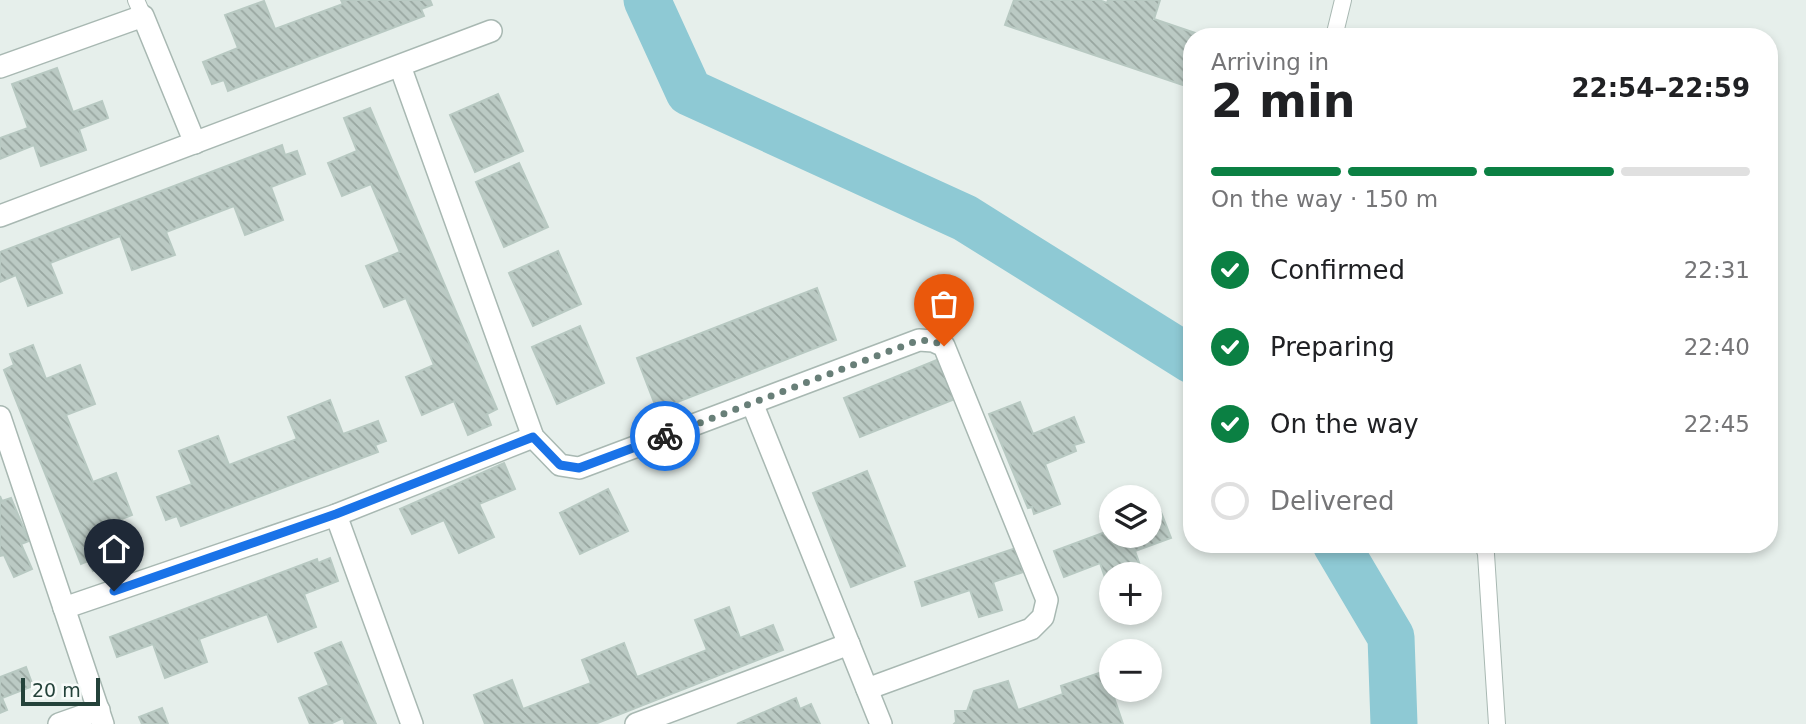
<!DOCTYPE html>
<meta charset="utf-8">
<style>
body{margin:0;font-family:"DejaVu Sans",sans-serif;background:#f6f6f6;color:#202124;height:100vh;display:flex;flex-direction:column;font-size:26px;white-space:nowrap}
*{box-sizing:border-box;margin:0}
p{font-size:23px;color:#757577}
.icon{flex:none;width:38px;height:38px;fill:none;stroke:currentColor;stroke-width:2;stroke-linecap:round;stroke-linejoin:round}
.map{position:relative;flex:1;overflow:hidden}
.side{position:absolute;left:1183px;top:28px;width:595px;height:525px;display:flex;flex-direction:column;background:#fff;border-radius:28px;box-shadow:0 4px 10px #0003}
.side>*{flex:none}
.controls{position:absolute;left:1099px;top:485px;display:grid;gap:14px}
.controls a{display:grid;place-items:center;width:63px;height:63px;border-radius:50%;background:#fff;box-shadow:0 4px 10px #0003;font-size:35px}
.scale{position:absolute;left:21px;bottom:18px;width:79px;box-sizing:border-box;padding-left:7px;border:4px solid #24423a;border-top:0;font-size:19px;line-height:24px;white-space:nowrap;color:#24423a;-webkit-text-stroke:5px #f7fbf9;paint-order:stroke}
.pin{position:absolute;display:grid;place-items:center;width:60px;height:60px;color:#fff;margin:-72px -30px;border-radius:50% 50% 50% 0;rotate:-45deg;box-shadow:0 0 7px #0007}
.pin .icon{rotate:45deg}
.courier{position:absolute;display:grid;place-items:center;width:70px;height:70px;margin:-35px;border:5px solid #1a73e8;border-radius:50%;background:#fff;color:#222;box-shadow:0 2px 9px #0007}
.head em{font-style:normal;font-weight:800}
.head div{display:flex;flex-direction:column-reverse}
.head{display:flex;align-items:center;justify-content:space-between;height:119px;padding:0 28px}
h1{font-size:46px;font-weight:800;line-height:52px}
.bar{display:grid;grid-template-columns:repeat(4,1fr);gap:10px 7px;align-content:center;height:84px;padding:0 28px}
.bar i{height:9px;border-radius:5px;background:#e0e0e0}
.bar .current{background:#0b8043}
.bar p{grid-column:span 4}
ol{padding:0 28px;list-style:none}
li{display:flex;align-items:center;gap:21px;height:77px}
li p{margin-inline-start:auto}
li .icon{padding:7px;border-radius:50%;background:#0b8043;color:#fff;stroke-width:4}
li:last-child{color:#757577}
li i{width:38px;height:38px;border:4px solid #e0e0e0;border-radius:50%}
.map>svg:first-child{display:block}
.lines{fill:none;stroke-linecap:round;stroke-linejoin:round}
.river{stroke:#8ec9d4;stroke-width:47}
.building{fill:url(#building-back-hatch);stroke:#b8c9c2;stroke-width:2}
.service-casing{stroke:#a8b8b2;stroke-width:18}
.minor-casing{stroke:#a8b8b2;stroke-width:24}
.service{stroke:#fff;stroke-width:16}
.minor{stroke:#fff;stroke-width:21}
.done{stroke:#687f78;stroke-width:7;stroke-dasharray:0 12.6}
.route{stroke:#1a73e8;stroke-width:9}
</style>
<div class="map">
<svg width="1806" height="724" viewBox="0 0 1806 724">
<defs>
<pattern id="building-back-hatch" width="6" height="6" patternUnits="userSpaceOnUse" patternTransform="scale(1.75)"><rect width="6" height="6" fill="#bbcac4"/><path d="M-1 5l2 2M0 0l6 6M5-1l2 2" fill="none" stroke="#98a6a0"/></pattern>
</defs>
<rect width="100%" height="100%" fill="#e6efeb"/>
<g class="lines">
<g class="river">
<polyline points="647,0 689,92 965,218 1192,360"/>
<polyline points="1336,544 1391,637 1394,724"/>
</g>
</g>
<g class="building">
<polygon points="341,0 430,0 432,5 421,9 424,16 228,91 224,80 212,84 203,62 238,48 225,15 264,1 275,29 343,4"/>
<polygon points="1014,0 1099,0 1107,3 1108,0 1160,0 1154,19 1207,37 1192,37 1192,88 1005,25"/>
<polygon points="57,68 73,112 102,101 108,118 79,129 86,150 41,166 34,145 0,159 0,138 28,128 12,84"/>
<polygon points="498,94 523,151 475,172 450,115"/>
<polygon points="370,108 497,409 487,414 491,425 468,435 454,401 422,415 406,377 434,365 406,298 384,307 366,266 400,252 371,184 342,196 328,163 357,151 344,118"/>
<polygon points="282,145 285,155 297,151 305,174 271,187 283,220 245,235 234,206 166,232 175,255 132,270 120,236 50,263 62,293 28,306 16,275 0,282 0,252"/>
<polygon points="519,163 548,227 504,247 476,182"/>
<polygon points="558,251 581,304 533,326 509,273"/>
<polygon points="817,288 836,340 657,410 637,358"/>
<polygon points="580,326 604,383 557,404 532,347"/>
<polygon points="33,345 46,379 80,365 95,404 66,415 93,482 116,473 132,515 99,528 113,563 93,571 88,561 81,564 4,370 14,365 10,354"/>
<polygon points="939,359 955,399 860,437 844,398"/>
<polygon points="330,400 343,434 378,421 386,441 375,445 378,452 181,526 177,516 166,520 157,497 192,484 179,451 218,436 229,465 297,439 288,417"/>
<polygon points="1020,402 1033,434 1074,417 1084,442 1074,445 1076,451 1045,464 1060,504 1034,514 1032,507 1028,508 989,414"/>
<polygon points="504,463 515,489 479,504 494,537 459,553 444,520 412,534 400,509"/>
<polygon points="867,471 905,566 851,587 813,493"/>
<polygon points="608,489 628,531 580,554 560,513"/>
<polygon points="0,496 2,501 11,498 29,541 21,544 32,569 14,577 4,555 0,556"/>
<polygon points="1161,512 1171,538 1135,551 1143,574 1111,574 1111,595 1100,563 1064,577 1054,551 1111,530 1111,536 1150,536 1150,516"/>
<polygon points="1016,548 1023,572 993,582 1002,610 979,617 970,590 922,606 915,582"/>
<polygon points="330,558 338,581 304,594 316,627 278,642 267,614 199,639 207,662 165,678 153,644 117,657 110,637 317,559 318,563"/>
<polygon points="729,607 740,638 773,625 783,650 595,724 485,724 474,695 512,680 523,709 591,683 582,660 624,643 637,677 707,650 695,620"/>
<polygon points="341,642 376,724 345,724 343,718 330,724 310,724 299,698 329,685 315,653"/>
<polygon points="26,667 33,686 2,698 7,710 0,713 0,677"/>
<polygon points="1105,671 1123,724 954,724 956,722 955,711 967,711 974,691 1008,681 1018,710 1063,694 1061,686"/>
<polygon points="796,698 800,709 811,704 820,724 737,724"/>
<polygon points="162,708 168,724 142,724 139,717"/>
</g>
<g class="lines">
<defs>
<g id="service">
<polyline points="136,0 143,16"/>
<polyline points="1334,37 1343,0"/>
<polyline points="1483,544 1486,554 1497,724"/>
</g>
<g id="minor">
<polyline points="400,66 533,437 560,465 579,468 919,340 933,341 944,346 1047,600 1043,617 1031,629 867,689"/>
<polyline points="0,67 143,16 195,143"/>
<polyline points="0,216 491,31"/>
<polyline points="752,403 881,724"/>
<polyline points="0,417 103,724"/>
<polyline points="336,515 412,724"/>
<polyline points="64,608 336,515 533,437"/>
<polyline points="59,724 99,710"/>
<polyline points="636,724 849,644"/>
</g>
</defs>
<use href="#service" class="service-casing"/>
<use href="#minor" class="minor-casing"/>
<use href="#service" class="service"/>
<use href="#minor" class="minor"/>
</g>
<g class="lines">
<polyline class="done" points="665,436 919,340 933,341 944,346"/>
<polyline class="route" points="114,591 336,514 533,437 560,465 579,468 665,436"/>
</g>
</svg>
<div class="controls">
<a><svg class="icon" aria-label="layers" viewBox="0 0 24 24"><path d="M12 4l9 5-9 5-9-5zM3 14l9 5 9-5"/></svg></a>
<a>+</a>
<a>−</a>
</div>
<div class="scale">20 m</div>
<div class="pin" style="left:944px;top:346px;background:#ea580c"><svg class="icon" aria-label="bag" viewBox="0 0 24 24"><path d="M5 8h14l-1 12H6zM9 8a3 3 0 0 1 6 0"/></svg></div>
<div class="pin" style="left:114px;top:591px;background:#1f2937"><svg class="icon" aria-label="home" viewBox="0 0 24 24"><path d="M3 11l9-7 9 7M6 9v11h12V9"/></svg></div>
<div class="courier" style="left:665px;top:436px"><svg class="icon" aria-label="bike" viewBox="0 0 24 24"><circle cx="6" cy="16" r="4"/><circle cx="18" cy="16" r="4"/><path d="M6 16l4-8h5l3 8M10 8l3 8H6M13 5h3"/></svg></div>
<section class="side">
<div class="head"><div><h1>2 min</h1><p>Arriving in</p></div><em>22:54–22:59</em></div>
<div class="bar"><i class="current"></i><i class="current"></i><i class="current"></i><i></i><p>On the way · 150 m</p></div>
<ol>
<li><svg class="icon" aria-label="check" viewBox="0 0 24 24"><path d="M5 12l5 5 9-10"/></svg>Confirmed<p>22:31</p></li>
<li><svg class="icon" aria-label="check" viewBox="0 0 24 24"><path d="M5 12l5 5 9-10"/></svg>Preparing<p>22:40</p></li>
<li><svg class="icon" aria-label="check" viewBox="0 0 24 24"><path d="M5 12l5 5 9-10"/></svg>On the way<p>22:45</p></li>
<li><i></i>Delivered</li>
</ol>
</section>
</div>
